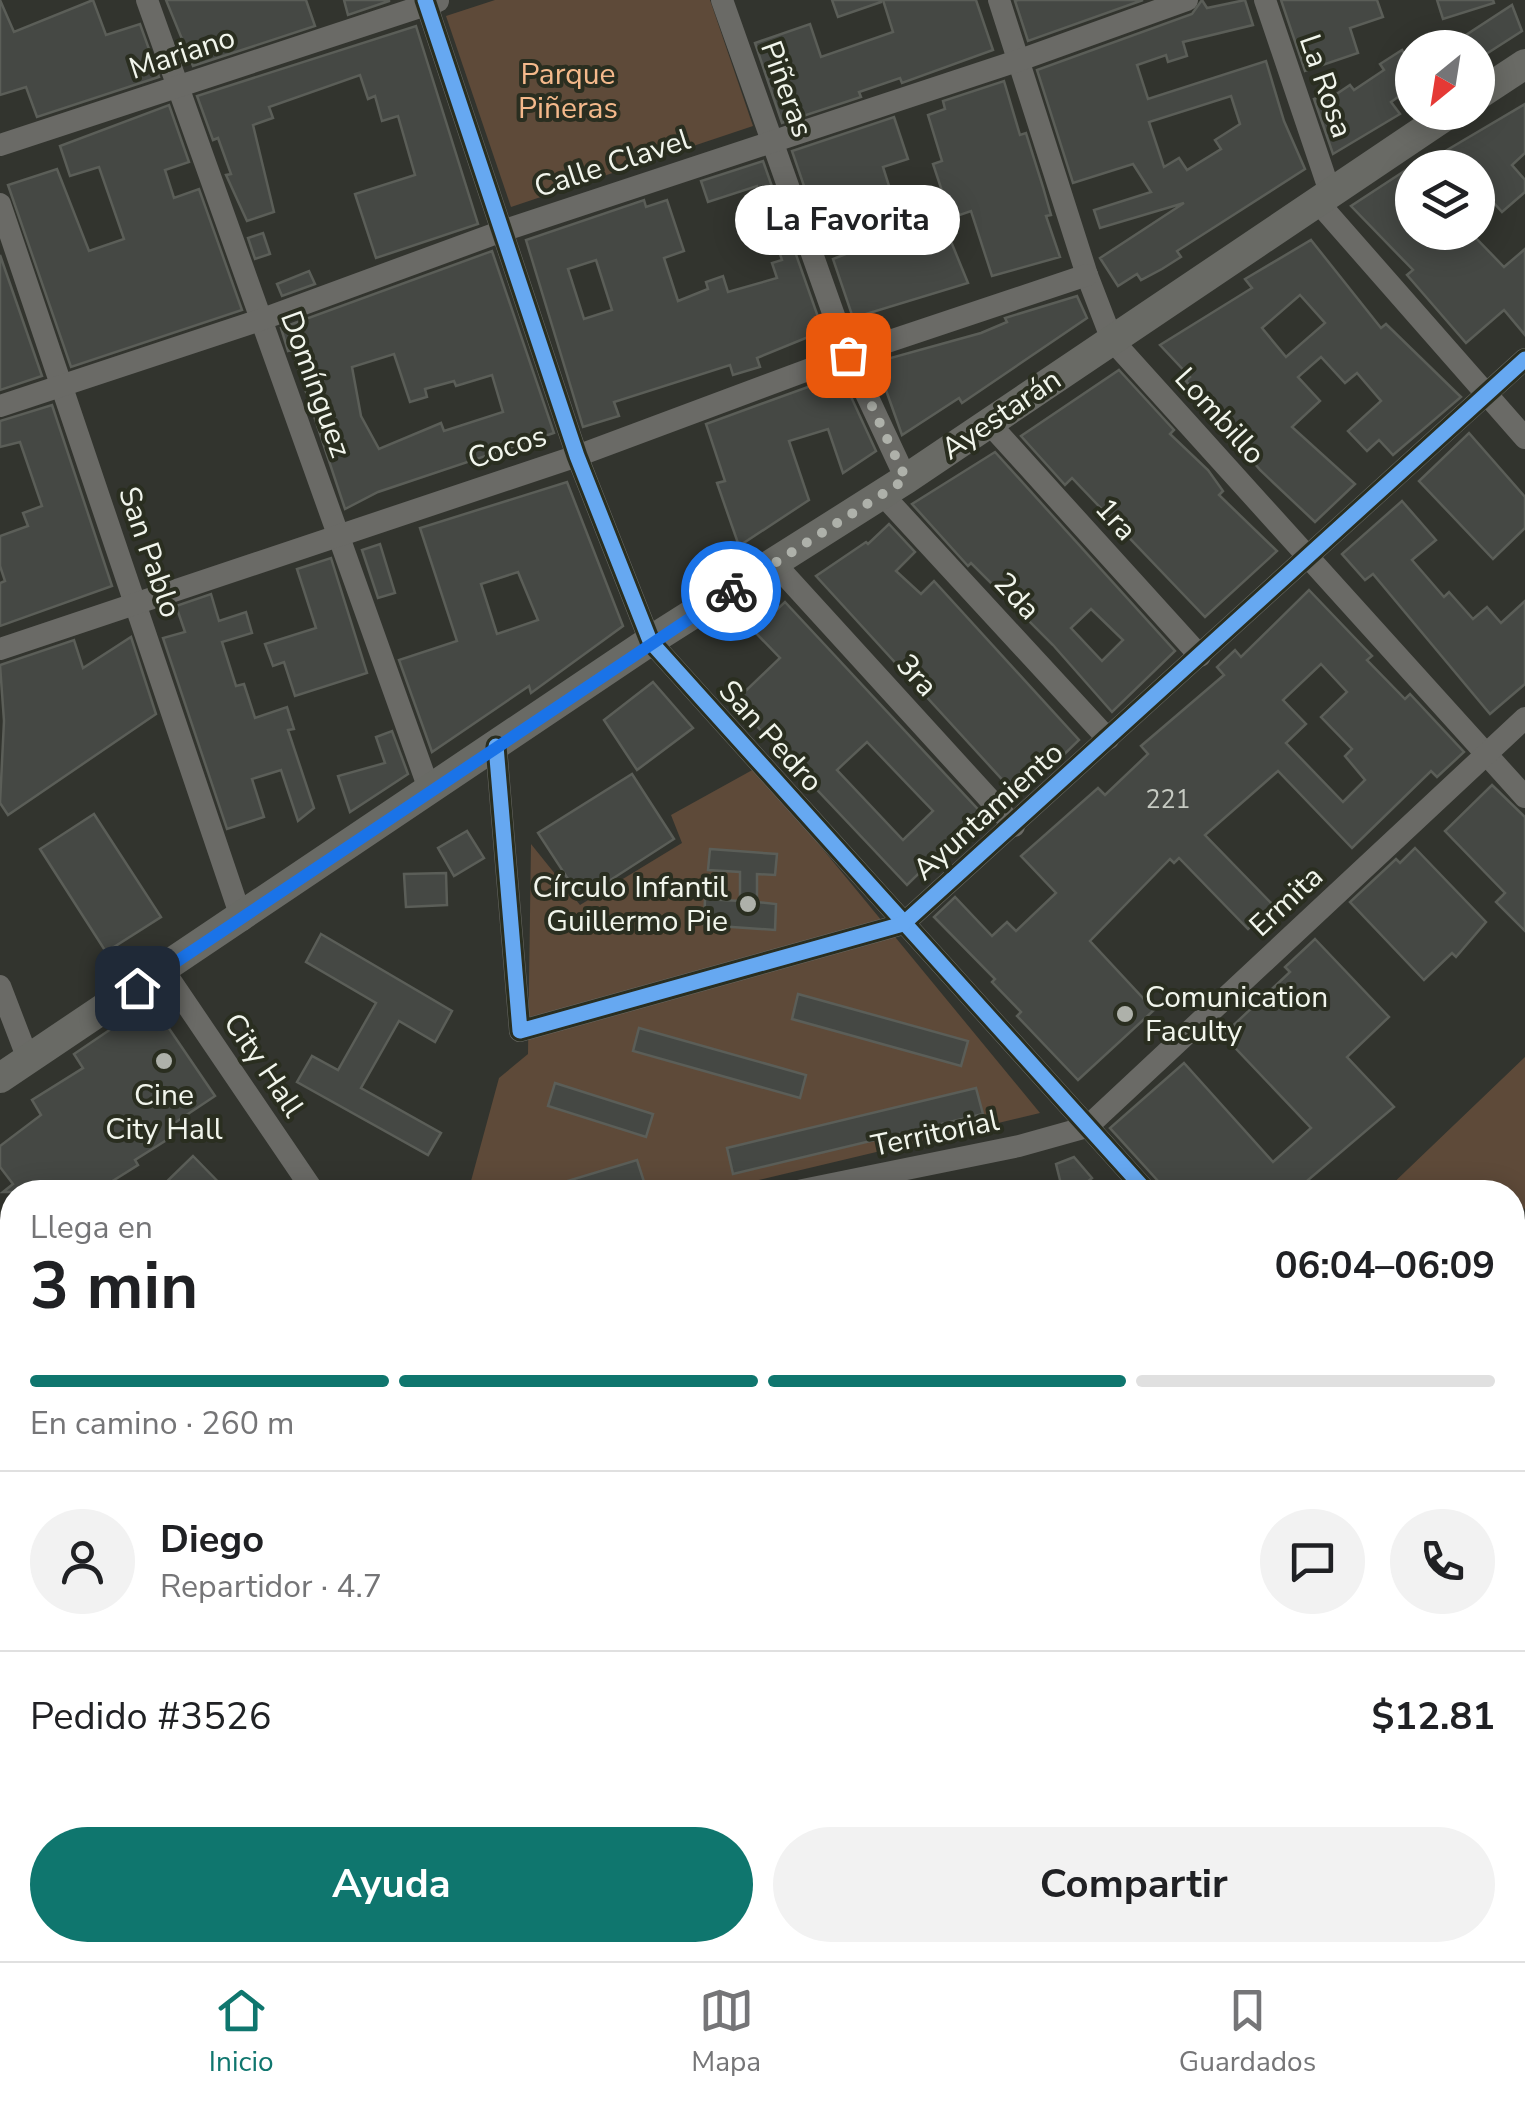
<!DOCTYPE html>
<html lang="es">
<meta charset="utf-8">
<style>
body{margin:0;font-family:"Nunito Sans",sans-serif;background:#f2f2f2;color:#202124;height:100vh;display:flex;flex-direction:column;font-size:38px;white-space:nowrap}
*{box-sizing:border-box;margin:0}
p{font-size:32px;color:#757577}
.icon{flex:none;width:55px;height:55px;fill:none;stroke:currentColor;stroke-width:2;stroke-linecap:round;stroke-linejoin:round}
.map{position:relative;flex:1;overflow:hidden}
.side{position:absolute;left:0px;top:1180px;width:1525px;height:782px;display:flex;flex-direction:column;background:#fff;border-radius:40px 40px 0 0;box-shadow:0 5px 25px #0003}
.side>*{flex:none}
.needle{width:65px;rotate:210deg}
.buttons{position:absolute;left:1395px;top:30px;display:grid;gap:20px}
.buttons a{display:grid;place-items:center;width:100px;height:100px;border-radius:50%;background:#fff;box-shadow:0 5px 25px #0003;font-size:50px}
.pin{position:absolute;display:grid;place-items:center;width:85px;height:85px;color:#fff;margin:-42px;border-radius:20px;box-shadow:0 5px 15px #0006}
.courier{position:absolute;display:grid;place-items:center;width:100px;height:100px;margin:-50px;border:8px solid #1a73e8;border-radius:50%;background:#fff;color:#222;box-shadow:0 2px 12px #0007}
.bubble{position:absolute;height:70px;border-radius:35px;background:#fff;box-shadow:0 5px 25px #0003;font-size:32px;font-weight:700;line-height:70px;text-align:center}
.summary em{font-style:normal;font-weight:700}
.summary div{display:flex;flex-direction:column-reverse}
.summary{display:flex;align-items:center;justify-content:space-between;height:170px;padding:0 30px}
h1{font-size:65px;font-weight:700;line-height:75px}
.bar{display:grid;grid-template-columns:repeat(4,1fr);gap:15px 10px;align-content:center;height:120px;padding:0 30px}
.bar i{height:12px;border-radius:8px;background:#e0e0e0}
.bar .active{background:#0f766e}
.bar p{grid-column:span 4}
.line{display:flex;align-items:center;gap:25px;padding:0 30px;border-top:2px solid #e0e0e0}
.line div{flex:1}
.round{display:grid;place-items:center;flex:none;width:105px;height:105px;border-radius:52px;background:#f2f2f2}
.primary-button{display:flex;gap:20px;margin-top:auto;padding:20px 30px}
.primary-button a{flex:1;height:115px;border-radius:60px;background:#0f766e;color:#fff;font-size:40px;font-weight:700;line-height:115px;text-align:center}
.primary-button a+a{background:#f2f2f2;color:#202124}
.tabs{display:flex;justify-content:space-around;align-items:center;height:140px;border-top:2px solid #e0e0e0;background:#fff;font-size:28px;color:#757577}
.tabs a{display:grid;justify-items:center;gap:5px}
.tabs .active{color:#0f766e}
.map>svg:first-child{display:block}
.green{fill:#5e4a39}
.forest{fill:#75573f}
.building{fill:#454844;stroke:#5b5e58;stroke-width:2.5;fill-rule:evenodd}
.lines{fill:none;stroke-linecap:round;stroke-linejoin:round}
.minor{stroke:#6a6a66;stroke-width:22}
.major{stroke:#696a65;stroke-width:30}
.highway{stroke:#70706a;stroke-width:35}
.cycleway-casing{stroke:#2a2e20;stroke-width:21}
.cycleway{stroke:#66a8f1;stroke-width:15}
.done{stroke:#aeb1aa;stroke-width:10;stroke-dasharray:0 18}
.route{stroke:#1a73e8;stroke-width:12}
.poi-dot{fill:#aeb1aa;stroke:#2a2e20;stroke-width:4}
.labels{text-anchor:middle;stroke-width:8;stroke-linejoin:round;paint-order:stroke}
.number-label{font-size:25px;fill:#c6cac2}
.street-label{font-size:30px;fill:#f1f5ec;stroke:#2a2e20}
.park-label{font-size:30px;fill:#f4b98b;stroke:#2a2e20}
.poi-label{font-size:30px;fill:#f1f5ec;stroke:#2a2e20;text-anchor:end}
</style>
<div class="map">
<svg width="1525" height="1961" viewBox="0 0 1525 1961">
<rect width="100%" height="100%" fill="#32342e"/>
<g class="green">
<polygon points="495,0 710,0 753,126 511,207 446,16"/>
<polygon points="756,768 1040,1113 709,1192 468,1192 499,1078 528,1054 531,844 580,905 682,843 671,815"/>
<polygon points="1525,1057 1525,1208 1513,1219 1512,1192 1384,1192"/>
<polygon points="12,1831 12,1863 0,1875 0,1835"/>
<polygon points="14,1950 71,1950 60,1961 3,1961"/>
</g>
<g class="forest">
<polygon points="1513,1619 1525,1633 1525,1961 1256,1961 1261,1950 1512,1950"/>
<polygon points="929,1950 1177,1950 1173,1961 939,1961"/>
</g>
<g class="building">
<polygon points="0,0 14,32 93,0 106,35 140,24 159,77 37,117 26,87 0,95"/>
<polygon points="166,0 306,0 315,26 193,66"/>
<polygon points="344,0 389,0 389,1 348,15"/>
<polygon points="832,0 881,0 881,2 838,17"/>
<polygon points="883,0 976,0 993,50 902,83 900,78 859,92 861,97 782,123 755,43 810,24 821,57 893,32"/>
<polygon points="1018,0 1143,0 1028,41 1015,1"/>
<path d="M1202,0L1207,8L1245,0L1253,25L1183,42L1187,56L1168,62L1166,55L1137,65L1148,99L1266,61L1284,121L1305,169L1177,251L1181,257L1162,269L1141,280L1137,274L1118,286L1100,258L1184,203L1100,228L1094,210L1151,192L1133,164L1073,183L1037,70L1192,14ZM1231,96L1240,124L1215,140L1221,149L1187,170L1179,158L1164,167L1149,122Z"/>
<polygon points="1281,0 1377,0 1383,17 1350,28 1358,53 1305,71"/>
<polygon points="1437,0 1493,0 1494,3 1443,19"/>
<polygon points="1512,5 1522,31 1483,56 1478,48 1446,48"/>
<polygon points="416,26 478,224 376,258 355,194 415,175 398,116 382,121 375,96 368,99 360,75 269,107 273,118 253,125 274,212 247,221 226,175 231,174 218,138 213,140 197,96"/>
<polygon points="1402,50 1412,66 1412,87 1391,102 1400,114 1333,154 1314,99 1329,93 1332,97 1350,85 1354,90 1384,70 1380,64"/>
<polygon points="1004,81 1020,135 1026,133 1043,187 1051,215 1046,216 1060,257 992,276 971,211 951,218 933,164 942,161 928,115 945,109 943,101"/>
<polygon points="1525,104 1525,153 1512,165 1525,180 1525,192 1502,212 1478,185 1478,168 1462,168 1447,150"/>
<polygon points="169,105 189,162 165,170 174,198 199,189 242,310 71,367 8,185 57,169 89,251 124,239 99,167 70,176 60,146"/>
<polygon points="894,117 908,159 883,167 890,189 859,199 863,212 818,227 792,151"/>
<path d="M763,161L823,331L757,358L760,367L733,375L730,365L614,402L619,416L583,427L526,240L644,200L646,207L667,200L684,251L664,258L678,301L708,289L706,282L723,276L728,292L777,278L772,263L782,260L757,186L708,202L701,181ZM596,260L612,310L584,319L568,269Z"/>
<polygon points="1412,166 1412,232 1432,232 1443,244 1456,232 1470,232 1504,267 1525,249 1525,335 1504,310 1466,343 1407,275 1413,270 1351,206"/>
<polygon points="941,217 968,283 853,318 833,259"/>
<polygon points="263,233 270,254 255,259 248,238"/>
<path d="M1311,240L1381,328L1386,324L1461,397L1393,455L1379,440L1367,451L1348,431L1381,401L1357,373L1345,383L1321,357L1298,377L1320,401L1292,427L1355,484L1315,522L1260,470L1186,381L1190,377L1160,345L1252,288L1245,279ZM1300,295L1325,323L1286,357L1262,328Z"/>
<path d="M492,251L554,433L378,492L345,509L292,350L288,351L281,328ZM394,354L410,402L427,397L425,389L454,381L456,386L492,375L503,412L444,431L441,423L379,449L361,416L352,367Z"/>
<polygon points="0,255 42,376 0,390"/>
<polygon points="309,271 315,284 282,296 277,284"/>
<polygon points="1077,296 1087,318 962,403 959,398 902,435 876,362 981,333 1007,322 1005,318"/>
<polygon points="1119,370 1174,430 1170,434 1208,470 1223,491 1219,495 1277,551 1205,617 1072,478 1065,485 1021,436"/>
<polygon points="841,375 876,451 843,473 828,429 789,441 809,500 739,546 717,483 725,481 706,424"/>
<polygon points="52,405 112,586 0,626 0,583 5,581 0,566 0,536 28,526 23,513 42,506 20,442 0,447 0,421"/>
<polygon points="1469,433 1525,497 1525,528 1493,559 1419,481"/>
<path d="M995,452L1175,651L1112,712L1053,645L971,563L968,566L912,504ZM1091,609L1123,640L1102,661L1071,628Z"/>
<path d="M567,482L623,626L531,693L529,686L432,752L399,660L457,641L420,528ZM518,572L538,620L497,634L481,584Z"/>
<polygon points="1402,501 1436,540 1412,560 1444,597 1449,592 1473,619 1487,607 1501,623 1525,601 1525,684 1490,714 1373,574 1365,580 1342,554"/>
<polygon points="889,524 915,552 896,571 921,594 934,581 1079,740 1019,798 816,576 866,542 868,544"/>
<polygon points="380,544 395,593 378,598 362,550"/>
<polygon points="331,558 367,673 295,696 284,662 273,666 265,644 316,628 297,569"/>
<path d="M1309,590L1372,656L1367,660L1405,699L1410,694L1464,752L1437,777L1431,771L1352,848L1278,771L1205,835L1273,905L1248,929L1179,858L1174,863L1170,859L1090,941L1154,1010L1078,1080L1017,1016L1021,1012L992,982L995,979L934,917L955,897L992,936L1007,922L1016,931L1056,893L1021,856L1098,788L1105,795L1148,754L1141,746L1224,675L1217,667L1235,650L1241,657ZM1321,664L1347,692L1321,717L1352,749L1345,756L1365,780L1343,802L1286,743L1306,724L1283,700Z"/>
<polygon points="211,594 219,621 246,612 252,633 222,642 236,686 244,684 255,718 287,707 294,729 288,730 314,808 298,821 281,770 252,779 264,817 227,829 163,638 185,632 176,606"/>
<path d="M785,602L987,819L965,840L959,834L907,885L734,702L780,658L754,631ZM867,742L933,811L903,840L837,770Z"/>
<polygon points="131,637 156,714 8,815 0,803 4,721 0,665 74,640 83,668"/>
<polygon points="653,682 693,728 637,770 604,720"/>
<polygon points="392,731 408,774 350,812 338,776 385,763 376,737"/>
<polygon points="632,774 674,839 581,899 538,833"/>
<polygon points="1492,785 1525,817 1525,931 1496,902 1505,893 1445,831"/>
<polygon points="94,814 161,917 106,952 40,849"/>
<polygon points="467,831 484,858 454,876 438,848"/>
<polygon points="1415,848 1486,922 1456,957 1452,953 1424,980 1350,902 1396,859 1400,863"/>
<polygon points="710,849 777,854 775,875 757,874 757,902 776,904 775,930 704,925 705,899 740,901 740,872 708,870"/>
<polygon points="446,873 447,905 406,907 404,874"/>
<polygon points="321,934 452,1011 435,1042 399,1021 361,1088 441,1133 428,1155 297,1082 312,1056 338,1070 376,1003 306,962"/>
<polygon points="1315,939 1389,1017 1347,1057 1394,1107 1294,1192 1168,1192 1110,1128 1184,1063 1273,1162 1311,1128 1223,1035 1290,972 1285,967"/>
<polygon points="798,994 968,1041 961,1066 792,1019"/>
<polygon points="151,1002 215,1096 170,1126 173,1136 135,1160 138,1165 95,1192 3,1192 13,1184 0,1167 0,1146 41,1115 32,1100 83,1068 74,1054"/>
<polygon points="639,1028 806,1075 800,1098 633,1051"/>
<polygon points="555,1083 653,1114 646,1137 548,1106"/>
<polygon points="976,1088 983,1114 733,1174 727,1148"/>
<polygon points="193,1156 228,1192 156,1192"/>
<polygon points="1074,1157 1092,1178 1086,1183 1094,1192 1063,1192 1056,1164"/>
<polygon points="637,1160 646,1188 631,1192 542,1192 541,1189"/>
</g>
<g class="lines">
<g class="minor">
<polyline points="147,0 429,789"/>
<polyline points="425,0 577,456 650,641 1147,1192"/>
<polyline points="722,0 848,355 906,479"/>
<polyline points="999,0 1087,275 1112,340 1525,797"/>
<polyline points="1265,0 1330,192"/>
<polyline points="0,145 438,1"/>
<polyline points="1316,200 1525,438"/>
<polyline points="0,204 242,920"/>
<polyline points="0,406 260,320 505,230 1020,60 1187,0"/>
<polyline points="987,421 1200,656"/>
<polyline points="882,494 1108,739"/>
<polyline points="775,564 1014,826"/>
<polyline points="0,649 577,456 848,355 1087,275"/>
<polyline points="496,746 520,1031 903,924 1525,359"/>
<polyline points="164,971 314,1192"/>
<polyline points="0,986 28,1059"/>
<polyline points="793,1192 1019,1146 1087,1127 1525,718"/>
<polyline points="0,1247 12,1260"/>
<polyline points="0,1512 12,1503"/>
<polyline points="1512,1593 1525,1607"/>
<polyline points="0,1769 12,1782"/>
</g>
<g class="major">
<polyline points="1478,95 1525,64"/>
<polyline points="0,1078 650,641 906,479 1451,112"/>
<polyline points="1512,1262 1525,1251"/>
<polyline points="1512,1439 1525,1424"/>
<polyline points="0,1892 12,1881"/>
</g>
<g class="highway">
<polyline points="1512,1314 1525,1303"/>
<polyline points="1512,1387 1525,1374"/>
<polyline points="0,1942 12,1930"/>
<polyline points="1192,1961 1196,1950"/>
<polyline points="1227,1961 1228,1950"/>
</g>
<defs>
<g id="cycleway">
<polyline points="425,0 577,456 650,641 1147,1192"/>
<polyline points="496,746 520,1031 903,924 1525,359"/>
</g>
</defs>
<use href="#cycleway" class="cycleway-casing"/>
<use href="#cycleway" class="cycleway"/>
</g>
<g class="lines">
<polyline class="done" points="731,591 906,479 848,355"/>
<polyline class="route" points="137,988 731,591"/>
</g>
<g class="poi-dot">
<circle cx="748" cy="904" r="10"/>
<circle cx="1125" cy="1014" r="10"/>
<circle cx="164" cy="1061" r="10"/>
</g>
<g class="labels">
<g class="number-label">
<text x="1168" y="808">221</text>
</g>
<g class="street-label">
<text transform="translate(182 53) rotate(-18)" y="10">Mariano</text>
<text transform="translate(1326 86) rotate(71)" y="10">La Rosa</text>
<text transform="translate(787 89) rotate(70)" y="10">Piñeras</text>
<text transform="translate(612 163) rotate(-18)" y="10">Calle Clavel</text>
<text transform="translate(316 384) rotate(70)" y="10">Domínguez</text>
<text transform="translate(1001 414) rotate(-34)" y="10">Ayestarán</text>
<text transform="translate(1220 416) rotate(48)" y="10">Lombillo</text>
<text transform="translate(507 447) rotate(-18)" y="10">Cocos</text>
<text transform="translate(1116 519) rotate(48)" y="10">1ra</text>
<text transform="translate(150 552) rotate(71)" y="10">San Pablo</text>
<text transform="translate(1017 596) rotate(47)" y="10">2da</text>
<text transform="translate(917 675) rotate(48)" y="10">3ra</text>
<text transform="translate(771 736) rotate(48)" y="10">San Pedro</text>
<text transform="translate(988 811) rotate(-42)" y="10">Ayuntamiento</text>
<text transform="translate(1286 901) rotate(-43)" y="10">Ermita</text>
<text transform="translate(264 1065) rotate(56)" y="10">City Hall</text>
<text transform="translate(935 1133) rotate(-12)" y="10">Territorial</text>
</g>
<g class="park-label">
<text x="568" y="84">Parque<tspan x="568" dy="34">Piñeras</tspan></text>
</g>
<g class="poi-label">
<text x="728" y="897">Círculo Infantil<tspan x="728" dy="34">Guillermo Pie</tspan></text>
<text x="1145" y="1007" text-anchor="start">Comunication<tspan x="1145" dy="34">Faculty</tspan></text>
<text x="164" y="1105" text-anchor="middle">Cine<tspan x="164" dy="34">City Hall</tspan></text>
</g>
</g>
</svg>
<div class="buttons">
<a><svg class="needle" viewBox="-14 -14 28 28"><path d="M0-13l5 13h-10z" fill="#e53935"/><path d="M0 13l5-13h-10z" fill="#757577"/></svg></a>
<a><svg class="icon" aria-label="layers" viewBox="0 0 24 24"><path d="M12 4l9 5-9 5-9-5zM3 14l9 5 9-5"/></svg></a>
</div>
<div class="pin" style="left:848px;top:355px;background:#ea580c"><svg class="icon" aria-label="bag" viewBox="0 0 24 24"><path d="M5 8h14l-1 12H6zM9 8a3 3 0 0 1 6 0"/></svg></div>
<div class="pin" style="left:137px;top:988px;background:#1f2937"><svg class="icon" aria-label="home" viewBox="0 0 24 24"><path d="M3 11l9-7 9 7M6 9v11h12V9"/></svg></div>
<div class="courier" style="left:731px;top:591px"><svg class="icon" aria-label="bike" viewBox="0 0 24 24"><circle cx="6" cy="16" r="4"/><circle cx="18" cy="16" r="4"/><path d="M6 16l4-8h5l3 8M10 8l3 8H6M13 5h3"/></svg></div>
<div class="bubble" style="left:735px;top:185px;width:225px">La Favorita</div>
<section class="side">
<div class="summary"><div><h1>3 min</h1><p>Llega en</p></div><em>06:04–06:09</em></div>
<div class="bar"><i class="active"></i><i class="active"></i><i class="active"></i><i></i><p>En camino · 260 m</p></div>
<div class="line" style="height:180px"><a class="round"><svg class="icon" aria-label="person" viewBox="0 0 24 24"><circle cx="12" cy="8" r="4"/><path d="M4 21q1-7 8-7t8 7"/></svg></a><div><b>Diego</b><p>Repartidor · 4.7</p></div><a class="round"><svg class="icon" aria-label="chat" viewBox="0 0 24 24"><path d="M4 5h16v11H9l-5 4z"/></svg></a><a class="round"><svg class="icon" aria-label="phone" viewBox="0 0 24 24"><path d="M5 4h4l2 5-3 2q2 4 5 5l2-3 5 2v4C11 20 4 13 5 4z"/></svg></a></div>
<div class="line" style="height:130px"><div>Pedido #3526</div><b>$12.81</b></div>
<div class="primary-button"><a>Ayuda</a><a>Compartir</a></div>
</section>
</div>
<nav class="tabs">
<a class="active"><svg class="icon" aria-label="home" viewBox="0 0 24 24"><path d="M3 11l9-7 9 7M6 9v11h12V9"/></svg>Inicio</a>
<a><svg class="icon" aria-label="map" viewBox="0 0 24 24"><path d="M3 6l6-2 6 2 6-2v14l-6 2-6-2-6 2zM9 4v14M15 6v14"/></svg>Mapa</a>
<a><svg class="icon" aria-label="saved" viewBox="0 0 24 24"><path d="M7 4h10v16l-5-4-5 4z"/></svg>Guardados</a>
</nav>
